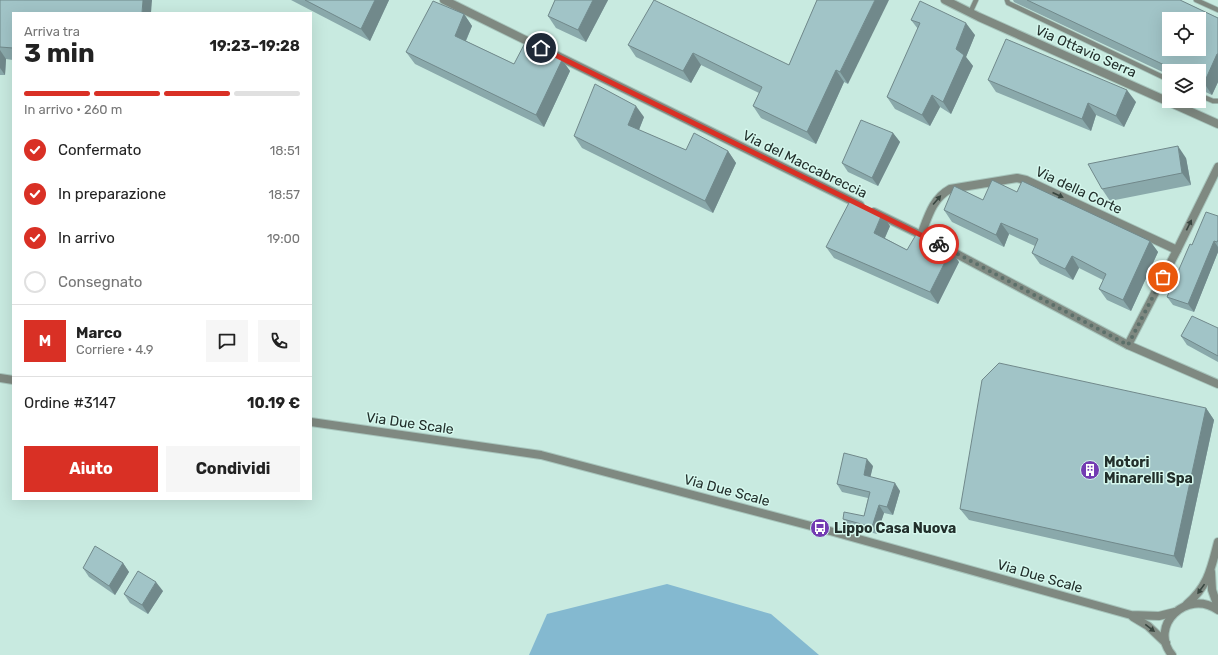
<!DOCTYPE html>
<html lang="it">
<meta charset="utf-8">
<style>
body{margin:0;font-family:Rubik,sans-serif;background:#f6f6f6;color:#222;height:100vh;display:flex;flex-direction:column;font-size:15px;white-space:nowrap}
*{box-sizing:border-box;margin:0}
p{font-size:13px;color:#767676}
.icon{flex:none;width:22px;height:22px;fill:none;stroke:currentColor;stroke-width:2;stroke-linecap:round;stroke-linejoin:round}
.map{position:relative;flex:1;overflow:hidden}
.panel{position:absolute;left:12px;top:12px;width:300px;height:488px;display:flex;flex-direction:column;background:#fff;border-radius:0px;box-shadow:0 4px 16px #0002}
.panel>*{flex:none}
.fabs{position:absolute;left:1162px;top:12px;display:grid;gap:8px}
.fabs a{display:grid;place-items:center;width:44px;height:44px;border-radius:0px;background:#fff;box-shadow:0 4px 16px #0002;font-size:20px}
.pin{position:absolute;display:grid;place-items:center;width:34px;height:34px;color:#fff;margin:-17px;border:2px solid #fff;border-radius:50%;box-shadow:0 1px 4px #0007}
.courier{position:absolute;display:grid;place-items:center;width:40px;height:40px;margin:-20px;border:3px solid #d93025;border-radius:50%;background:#fff;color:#222;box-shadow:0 1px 5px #0007}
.headline em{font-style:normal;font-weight:700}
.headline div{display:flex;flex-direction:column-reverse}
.headline{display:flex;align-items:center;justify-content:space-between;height:68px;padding:0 12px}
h1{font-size:26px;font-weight:700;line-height:30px}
.bar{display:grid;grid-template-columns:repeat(4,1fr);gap:6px 4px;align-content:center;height:48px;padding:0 12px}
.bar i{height:5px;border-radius:3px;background:#e0e0e0}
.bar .selected{background:#d93025}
.bar p{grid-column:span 4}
.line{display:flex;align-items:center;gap:10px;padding:0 12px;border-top:1px solid #e0e0e0}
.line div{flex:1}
.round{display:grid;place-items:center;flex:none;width:42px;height:42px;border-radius:0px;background:#f6f6f6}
ol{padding:0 12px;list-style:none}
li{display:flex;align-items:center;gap:12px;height:44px}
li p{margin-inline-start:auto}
li .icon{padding:4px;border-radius:50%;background:#d93025;color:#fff;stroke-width:4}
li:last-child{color:#767676}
li i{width:22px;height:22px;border:2px solid #e0e0e0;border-radius:50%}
.button{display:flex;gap:8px;margin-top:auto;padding:8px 12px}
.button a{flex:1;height:46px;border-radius:0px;background:#d93025;color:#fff;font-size:16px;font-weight:700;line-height:46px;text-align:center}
.button a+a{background:#f6f6f6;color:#222}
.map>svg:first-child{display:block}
.water{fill:#84b9d0}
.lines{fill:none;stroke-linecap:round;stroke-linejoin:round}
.service-casing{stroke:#a7c5bc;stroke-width:6}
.minor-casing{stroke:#a7c5bc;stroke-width:10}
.tertiary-casing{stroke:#a7c5bc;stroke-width:10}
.service{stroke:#7f8981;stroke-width:4.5}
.minor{stroke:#7f8981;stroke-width:8}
.tertiary{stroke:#7f8981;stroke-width:8}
.wall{fill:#8aa9ab}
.shaded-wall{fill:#71898b}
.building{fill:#a1c4c7;stroke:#71898b;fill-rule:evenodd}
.oneway{fill:#394640}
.done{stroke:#5c706a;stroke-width:4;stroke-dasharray:0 7.2}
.route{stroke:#d93025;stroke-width:5}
.labels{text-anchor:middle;stroke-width:3;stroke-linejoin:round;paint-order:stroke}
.street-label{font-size:14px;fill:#222f2b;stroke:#d5f7ed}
.poi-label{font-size:14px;font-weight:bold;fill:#222f2b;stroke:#d5f7ed;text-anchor:start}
</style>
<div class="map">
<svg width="1218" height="655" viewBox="0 0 1218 655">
<rect width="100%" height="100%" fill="#c8eae0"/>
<polygon class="water" points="667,584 771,614 819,655 529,655 547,614"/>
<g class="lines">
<defs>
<g id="service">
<polyline points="1007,0 1008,3 1169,80"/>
<polyline points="1196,0 1218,10"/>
<polyline points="970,13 976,0"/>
<polyline points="1199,95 1213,101 1218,101"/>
</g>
<g id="minor">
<polyline points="444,0 860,205"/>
<polyline points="945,0 979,17 1218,124"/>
<polyline points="874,212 921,235 1128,345 1218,384"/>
<path d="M921,235C928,217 932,199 950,189L1017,178L1026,180L1177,250L1218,167"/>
<polyline points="1128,345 1177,250"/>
</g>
<g id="tertiary">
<polyline points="0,378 13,380"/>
<polyline points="311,422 541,455 830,531 1131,615 1159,616 1175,612"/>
<polyline points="1211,572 1212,590 1218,607"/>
<path d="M1187,604C1208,586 1211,569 1218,542"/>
<polyline points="1133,617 1148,626 1166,643"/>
<path d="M1172,655C1148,626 1187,588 1218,610"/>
</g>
</defs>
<use href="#service" class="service-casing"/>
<use href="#minor" class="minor-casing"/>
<use href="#tertiary" class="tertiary-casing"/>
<use href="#service" class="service"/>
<use href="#minor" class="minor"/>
<use href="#tertiary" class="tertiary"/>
</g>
<g class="wall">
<polygon points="0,0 13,13 13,60 6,59 5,75 0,75"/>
<polygon points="291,0 389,0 370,41"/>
<polygon points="555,0 608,0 586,42 556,28 548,16"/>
<polygon points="817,0 848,84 844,82 816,144 761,118 753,106 759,93 701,65 691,83 636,57 628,45 789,65"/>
<polygon points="1013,0 1180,0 1218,18 1218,82 1212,95 1199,89 1199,71 1169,71 1169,75 1014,2"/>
<polygon points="464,14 472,26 466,41 514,64 562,60 570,71 544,127 415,64 406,52"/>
<polygon points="911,20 975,35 966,57 973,66 951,114 940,107 930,126 895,109 887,97 918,29"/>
<polygon points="988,80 1136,102 1124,127 1096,115 1091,131 996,92"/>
<polygon points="644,117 639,130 686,150 728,151 736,163 713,213 582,148 574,136"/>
<polygon points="893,133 900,142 878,186 848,172 842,163"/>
<polygon points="1186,158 1191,185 1110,201 1102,189"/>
<polygon points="1017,192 1150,241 1158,252 1131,311 1107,300 1099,289 1103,280 1079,268 1073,280 1040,264 1032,253 1035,246 1009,234 1004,247 952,222 944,210 983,200"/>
<polygon points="1218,216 1218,252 1194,312 1173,305 1167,297 1192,245"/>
<polygon points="890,226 885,238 907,250 959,262 938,304 834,258 826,247"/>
<polygon points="1218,328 1218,362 1187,345 1181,336"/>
<polygon points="1206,408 1214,420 1182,568 969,520 960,509"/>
<polygon points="873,466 870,477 900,491 893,515 884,513 877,534 848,526 843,519 864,516 868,498 842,492 837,484"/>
<polygon points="123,563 129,572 115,595 89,577 83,568"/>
<polygon points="163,591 148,614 130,603 124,594"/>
</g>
<g class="shaded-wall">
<polygon points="143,0 152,0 151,13 142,13"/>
<polygon points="375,0 389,0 370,41 361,29"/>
<polygon points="593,0 608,0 586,42 578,30"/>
<polygon points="875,0 889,0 848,84 840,72"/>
<polygon points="464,14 472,26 463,47 455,36"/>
<polygon points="966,23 975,35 966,57 973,66 951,114 943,102 956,49"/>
<polygon points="0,50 6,59 5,75 0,68"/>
<polygon points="693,53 701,65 691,83 683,71"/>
<polygon points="1217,54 1218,55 1218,82 1212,95 1204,83"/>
<polygon points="562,60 570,71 544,127 536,115"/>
<polygon points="836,70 844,82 816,144 807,132"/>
<polygon points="1127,90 1136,102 1124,127 1116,116"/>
<polygon points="932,95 940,107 930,126 922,115"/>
<polygon points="1088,103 1096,115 1091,131 1082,119"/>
<polygon points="636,106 644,117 636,137 628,125"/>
<polygon points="893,133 900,142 878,186 872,178"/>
<polygon points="1178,146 1186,158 1191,185 1182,173"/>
<polygon points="728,151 736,163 713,213 705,201"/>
<polygon points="882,214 890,226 882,244 874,233"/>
<polygon points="1001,223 1009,234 1004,247 996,235"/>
<polygon points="1150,241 1158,252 1131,311 1123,300"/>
<polygon points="1214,241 1218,247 1218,252 1194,312 1188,304"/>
<polygon points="951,250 959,262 938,304 930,292"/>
<polygon points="1072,256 1079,268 1073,280 1065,269"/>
<polygon points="1206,408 1214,420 1182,568 1174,556"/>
<polygon points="867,459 873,466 869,483 864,475"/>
<polygon points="895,483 900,491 893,515 887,507"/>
<polygon points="879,505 884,513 877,534 872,527"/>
<polygon points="123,563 129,572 115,595 109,586"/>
<polygon points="156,582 163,591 148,614 142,605"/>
</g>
<g class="building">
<polygon points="0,0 143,0 142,13 13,13 13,48 0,47"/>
<polygon points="305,0 375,0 361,29"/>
<polygon points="555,0 593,0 578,30 548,16"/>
<polygon points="654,0 789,65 817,0 875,0 840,72 836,70 807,132 753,106 762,87 693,53 683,71 628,45"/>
<path d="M1027,0H1180L1218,18V54H1217L1204,83L1199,81V71H1177ZM1169,19H1199V49H1169Z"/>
<polygon points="433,1 464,14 455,36 514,64 526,41 562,60 536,115 406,52"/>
<polygon points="920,1 966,23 956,49 964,55 943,102 932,95 922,115 887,97 920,23 911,20"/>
<polygon points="1006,39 1127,90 1116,116 1088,103 1082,119 988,80"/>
<polygon points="595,84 636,106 628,125 686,150 694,133 728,151 705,201 574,136"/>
<polygon points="861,120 893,133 872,178 842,163"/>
<polygon points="1178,146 1182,173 1102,189 1088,164"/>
<polygon points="992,180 1017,192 1022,181 1150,241 1123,300 1099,289 1106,274 1072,256 1065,269 1032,253 1038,239 1001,223 996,235 944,210 954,186 983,200"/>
<polygon points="851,199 882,214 874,233 907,250 917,233 951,250 930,292 826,247"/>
<polygon points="1206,212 1218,216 1218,240 1217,242 1214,241 1188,304 1167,297 1190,244 1192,245"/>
<polygon points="1192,316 1218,328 1218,356 1181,336"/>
<polygon points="999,363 1206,408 1174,556 960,509 982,380"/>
<polygon points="844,453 867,459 864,475 895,483 887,507 879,505 872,527 843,519 844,512 864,516 870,492 837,484"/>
<polygon points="95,546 123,563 109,586 83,568"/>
<polygon points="138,571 156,582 142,605 124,594"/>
</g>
<defs><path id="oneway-solid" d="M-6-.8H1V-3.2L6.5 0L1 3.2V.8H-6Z"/></defs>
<g class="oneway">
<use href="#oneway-solid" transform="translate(1058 195) rotate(25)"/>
<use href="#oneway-solid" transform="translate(937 200) rotate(-49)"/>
<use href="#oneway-solid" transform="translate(1189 225) rotate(-64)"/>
<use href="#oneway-solid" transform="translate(1201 589) rotate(126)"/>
<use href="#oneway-solid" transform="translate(1150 628) rotate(38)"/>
</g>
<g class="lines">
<polyline class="done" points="939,244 1128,345 1163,277"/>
<polyline class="route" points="541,48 939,244"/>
</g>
<defs>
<symbol id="building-disc" viewBox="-11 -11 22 22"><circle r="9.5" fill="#733bb2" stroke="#d5f7ed"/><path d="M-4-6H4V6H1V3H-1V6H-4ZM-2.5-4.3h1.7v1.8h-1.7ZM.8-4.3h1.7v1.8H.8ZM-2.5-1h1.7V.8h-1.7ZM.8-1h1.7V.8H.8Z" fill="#fff"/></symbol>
<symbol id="bus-disc" viewBox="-11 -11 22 22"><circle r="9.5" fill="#733bb2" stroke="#d5f7ed"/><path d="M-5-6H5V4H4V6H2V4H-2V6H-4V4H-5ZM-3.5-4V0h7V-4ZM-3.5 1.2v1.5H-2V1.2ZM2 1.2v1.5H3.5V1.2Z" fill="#fff"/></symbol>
</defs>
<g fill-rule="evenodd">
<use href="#building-disc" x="1079" y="459" width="22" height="22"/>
<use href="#bus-disc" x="809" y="517" width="22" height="22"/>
</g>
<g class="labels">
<g class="street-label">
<text transform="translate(1086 51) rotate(24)" y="5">Via Ottavio Serra</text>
<text transform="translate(805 164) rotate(26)" y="5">Via del Maccabreccia</text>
<text transform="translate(1079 190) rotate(25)" y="5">Via della Corte</text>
<text transform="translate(410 423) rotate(8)" y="5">Via Due Scale</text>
<text transform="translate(727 490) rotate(15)" y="5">Via Due Scale</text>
<text transform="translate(1040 576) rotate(16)" y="5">Via Due Scale</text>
</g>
<g class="poi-label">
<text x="1104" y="467">Motori<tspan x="1104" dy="16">Minarelli Spa</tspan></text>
<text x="834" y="533">Lippo Casa Nuova</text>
</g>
</g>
</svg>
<div class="fabs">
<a><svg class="icon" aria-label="locate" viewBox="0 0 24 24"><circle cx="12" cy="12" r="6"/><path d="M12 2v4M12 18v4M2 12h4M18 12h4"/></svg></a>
<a><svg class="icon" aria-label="layers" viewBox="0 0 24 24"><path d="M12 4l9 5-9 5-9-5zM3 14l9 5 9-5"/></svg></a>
</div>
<div class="pin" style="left:1163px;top:277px;background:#ea580c"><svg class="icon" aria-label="bag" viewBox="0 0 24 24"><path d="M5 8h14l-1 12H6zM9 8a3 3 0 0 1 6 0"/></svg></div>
<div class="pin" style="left:541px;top:48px;background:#1f2937"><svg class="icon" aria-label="home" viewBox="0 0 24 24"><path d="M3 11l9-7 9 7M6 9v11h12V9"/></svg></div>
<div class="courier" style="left:939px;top:244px"><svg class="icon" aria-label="bike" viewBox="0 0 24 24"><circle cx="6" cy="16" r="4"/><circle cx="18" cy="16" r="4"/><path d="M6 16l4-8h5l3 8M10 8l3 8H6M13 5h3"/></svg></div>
<section class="panel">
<div class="headline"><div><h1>3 min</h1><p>Arriva tra</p></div><em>19:23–19:28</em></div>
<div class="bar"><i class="selected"></i><i class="selected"></i><i class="selected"></i><i></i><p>In arrivo · 260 m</p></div>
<ol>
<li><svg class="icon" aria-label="check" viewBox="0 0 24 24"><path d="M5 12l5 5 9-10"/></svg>Confermato<p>18:51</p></li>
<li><svg class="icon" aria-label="check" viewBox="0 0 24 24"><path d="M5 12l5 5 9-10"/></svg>In preparazione<p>18:57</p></li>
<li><svg class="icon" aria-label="check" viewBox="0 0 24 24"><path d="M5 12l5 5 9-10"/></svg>In arrivo<p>19:00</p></li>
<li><i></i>Consegnato</li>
</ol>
<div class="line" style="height:72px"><b class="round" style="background:#d93025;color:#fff">M</b><div><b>Marco</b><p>Corriere · 4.9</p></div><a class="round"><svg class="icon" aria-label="chat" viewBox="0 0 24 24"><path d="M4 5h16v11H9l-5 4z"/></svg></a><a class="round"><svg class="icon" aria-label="phone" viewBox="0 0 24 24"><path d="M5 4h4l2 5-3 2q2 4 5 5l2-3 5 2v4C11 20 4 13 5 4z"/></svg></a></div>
<div class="line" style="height:52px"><div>Ordine #3147</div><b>10.19 €</b></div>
<div class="button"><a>Aiuto</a><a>Condividi</a></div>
</section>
</div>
